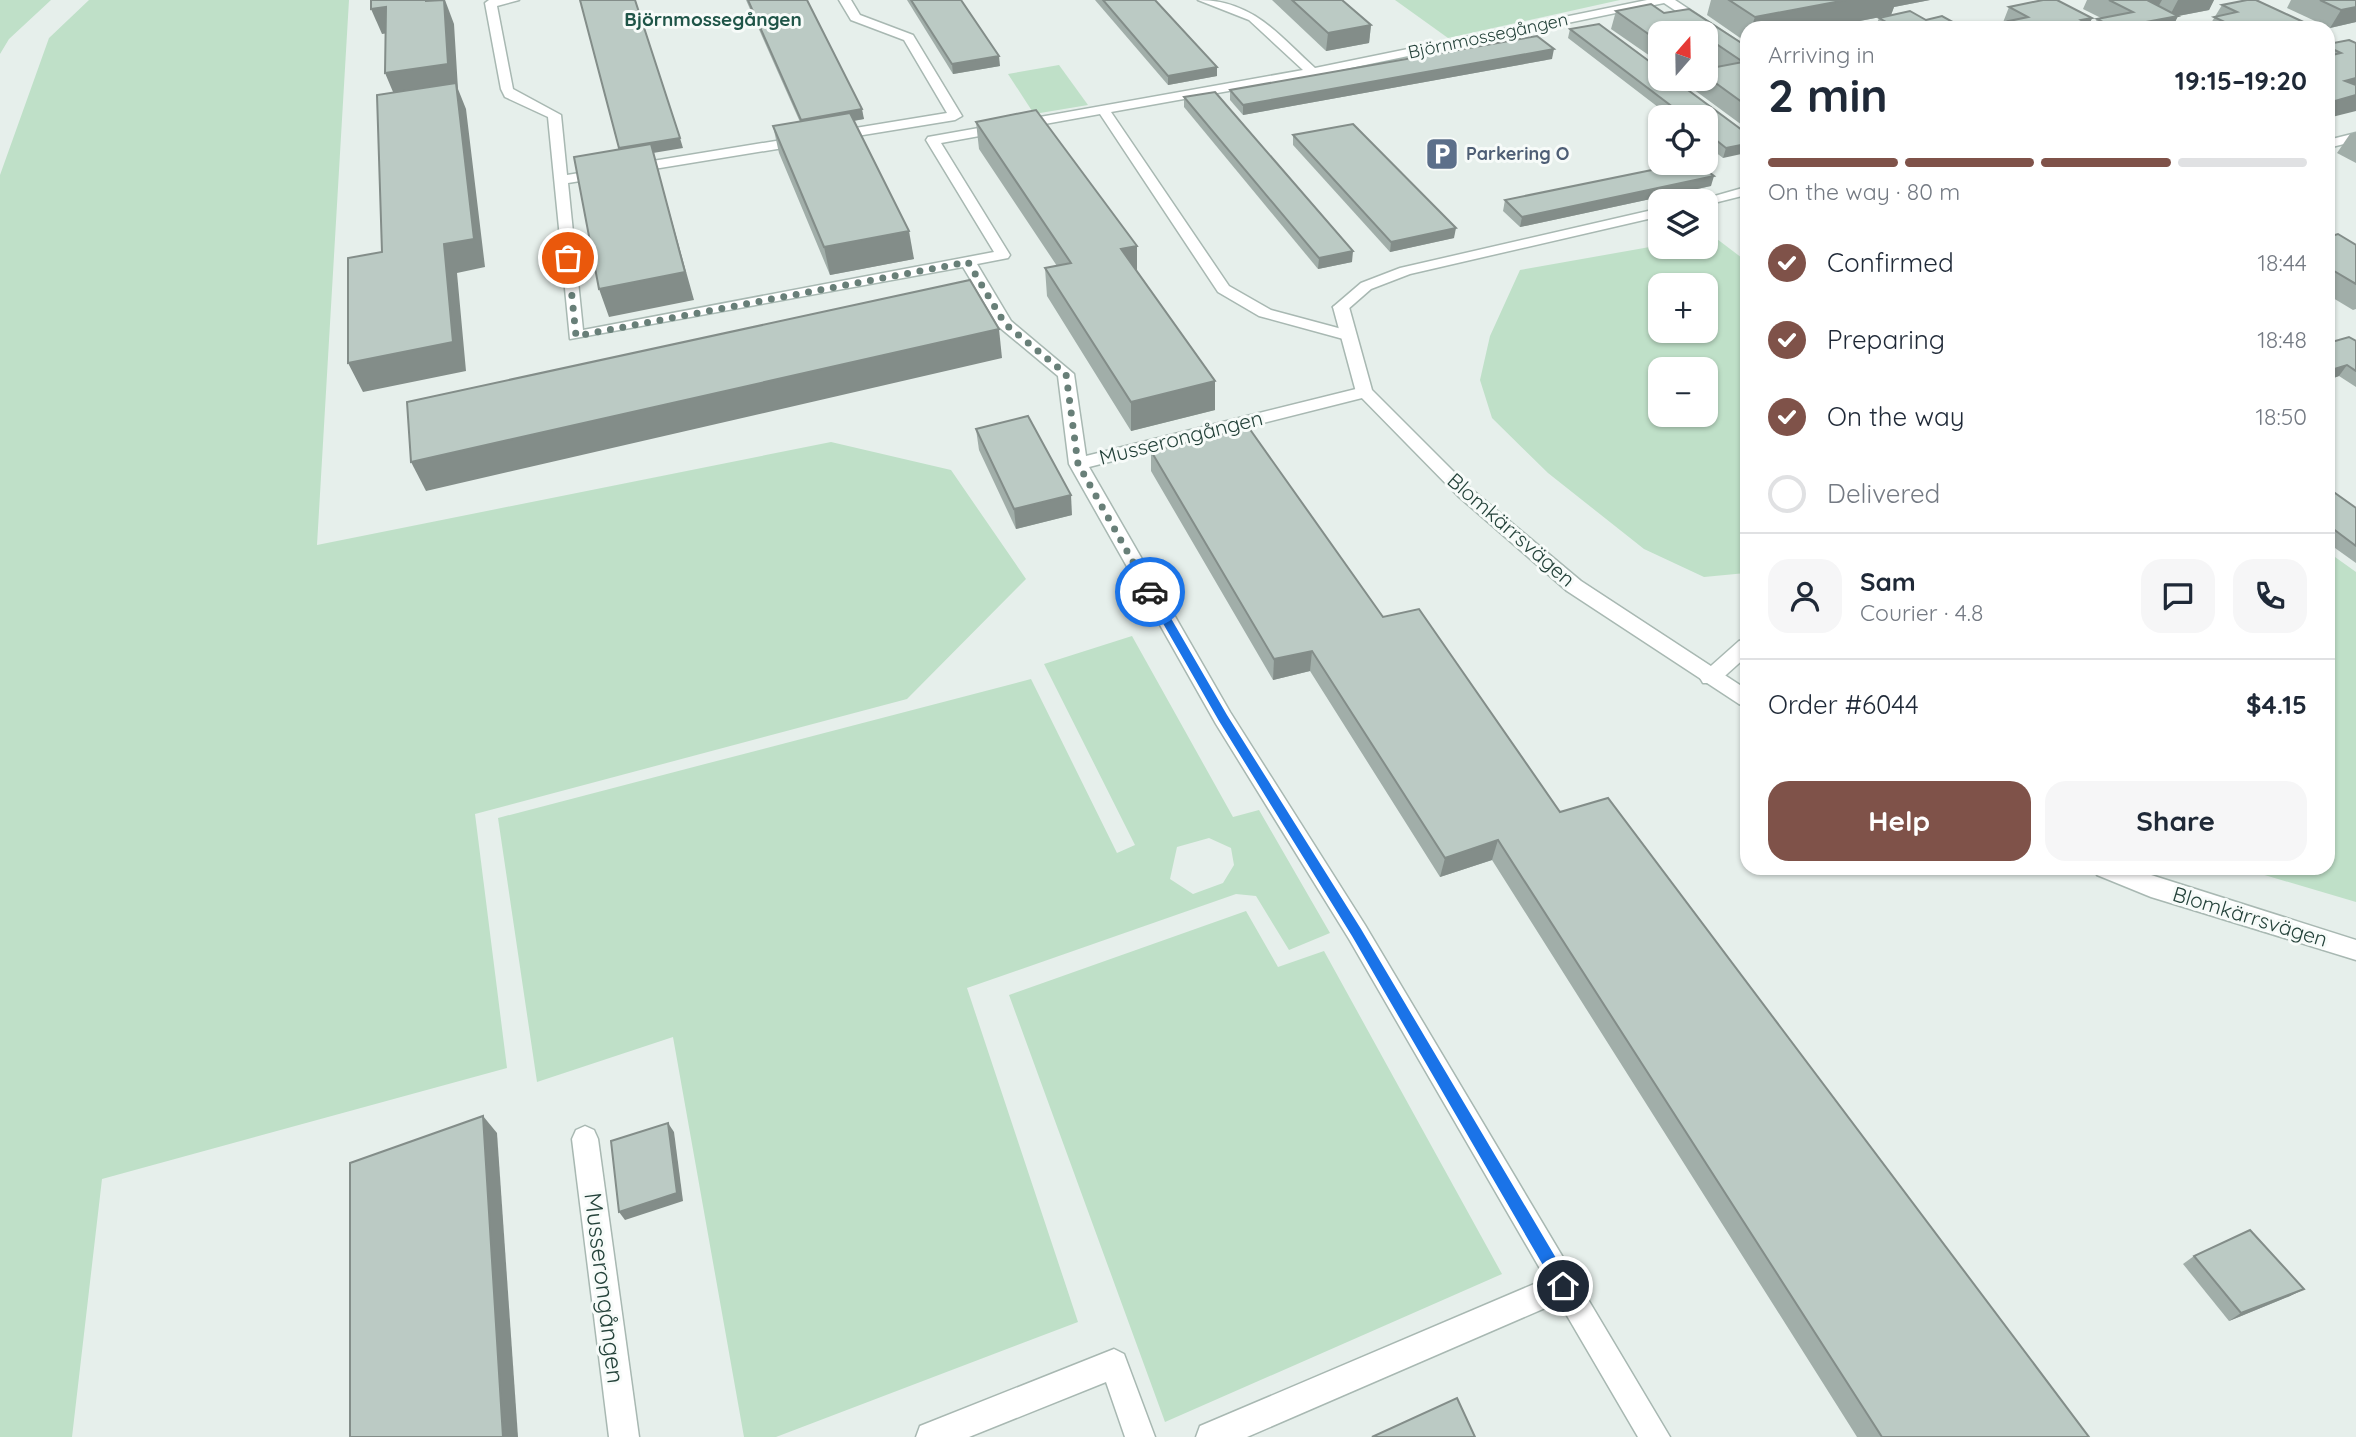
<!DOCTYPE html>
<meta charset="utf-8">
<style>
body{margin:0;font-family:Quicksand,sans-serif;background:#f6f6f7;color:#1f2937;height:100vh;display:flex;flex-direction:column;font-size:26px;white-space:nowrap}
*{box-sizing:border-box;margin:0}
p{font-size:23px;color:#747a83}
.icon{flex:none;width:38px;height:38px;fill:none;stroke:currentColor;stroke-width:2;stroke-linecap:round;stroke-linejoin:round}
.map{position:relative;flex:1;overflow:hidden}
.drawer{position:absolute;left:1740px;top:21px;width:595px;height:854px;display:flex;flex-direction:column;background:#fff;border-radius:21px;box-shadow:0 2px 5px #0004}
.drawer>*{flex:none}
.needle{width:46px;rotate:20deg}
.fabs{position:absolute;left:1648px;top:21px;display:grid;gap:14px}
.fabs a{display:grid;place-items:center;width:70px;height:70px;border-radius:14px;background:#fff;box-shadow:0 2px 5px #0004;font-size:35px}
.pin{position:absolute;display:grid;place-items:center;width:60px;height:60px;color:#fff;margin:-30px;border:4px solid #fff;border-radius:50%;box-shadow:0 2px 7px #0007}
.courier{position:absolute;display:grid;place-items:center;width:70px;height:70px;margin:-35px;border:5px solid #1a73e8;border-radius:50%;background:#fff;color:#222;box-shadow:0 2px 9px #0007}
.overview em{font-style:normal;font-weight:700}
.overview div{display:flex;flex-direction:column-reverse}
.overview{display:flex;align-items:center;justify-content:space-between;height:119px;padding:0 28px}
h1{font-size:46px;font-weight:700;line-height:52px}
.bar{display:grid;grid-template-columns:repeat(4,1fr);gap:10px 7px;align-content:center;height:84px;padding:0 28px}
.bar i{height:9px;border-radius:5px;background:#e0e1e3}
.bar .on{background:#7f5249}
.bar p{grid-column:span 4}
.line{display:flex;align-items:center;gap:18px;padding:0 28px;border-top:2px solid #e0e1e3}
.line div{flex:1}
.round{display:grid;place-items:center;flex:none;width:74px;height:74px;border-radius:21px;background:#f6f6f7}
ol{padding:0 28px;list-style:none}
li{display:flex;align-items:center;gap:21px;height:77px}
li p{margin-inline-start:auto}
li .icon{padding:7px;border-radius:50%;background:#7f5249;color:#fff;stroke-width:4}
li:last-child{color:#747a83}
li i{width:38px;height:38px;border:4px solid #e0e1e3;border-radius:50%}
.cta{display:flex;gap:14px;margin-top:auto;padding:14px 28px}
.cta a{flex:1;height:80px;border-radius:21px;background:#7f5249;color:#fff;font-size:28px;font-weight:700;line-height:80px;text-align:center}
.cta a+a{background:#f6f6f7;color:#1f2937}
.map>svg:first-child{display:block}
.green{fill:#bfe0c8;fill-rule:evenodd}
.lines{fill:none;stroke-linecap:round;stroke-linejoin:round}
.service-casing{stroke:#a8b8b2;stroke-width:3}
.minor-casing{stroke:#a8b8b2;stroke-width:3}
.service{fill:#fff;fill-rule:evenodd}
.minor{fill:#fff;fill-rule:evenodd}
.wall{fill:#a1aea9}
.shaded-wall{fill:#838d89}
.building{fill:#bbcac4;stroke:#838d89;stroke-width:2}
.route{fill:#1a73e8}
.done{stroke:#687f78;stroke-width:7;stroke-dasharray:0 12.6}
.labels{text-anchor:middle;stroke-width:6;stroke-linejoin:round;paint-order:stroke}
.far-street-label{font-size:18px;fill:#24423a;stroke:#f7fbf9}
.far-service-label{font-size:18px;font-weight:bold;fill:#4e5e75;stroke:#f7fbf9;text-anchor:start}
.far-neighbourhood-label{font-size:19px;font-weight:bold;fill:#1f5548;stroke:#f7fbf9}
.street-label{font-size:21px;fill:#24423a;stroke:#f7fbf9}
.near-street-label{font-size:24px;fill:#24423a;stroke:#f7fbf9}
</style>
<div class="map">
<svg width="2356" height="1437" viewBox="0 0 2356 1437">
<rect width="100%" height="100%" fill="#e6efeb"/>
<g class="green">
<polygon points="0,0 51,0 9,39 0,54"/>
<polygon points="89,0 349,0 317,545 831,442 951,470 1026,579 907,699 475,814 507,1068 102,1179 72,1437 0,1437 0,175 49,38"/>
<polygon points="1395,0 1620,0 1448,38"/>
<polygon points="1059,65 1088,105 1034,114 1008,74"/>
<path d="M1713,236L1746,261V573L1704,577L1644,549L1548,473L1492,418L1480,380L1490,336L1520,270L1661,245L1706,247V237ZM1661,285H1706V331H1661ZM1661,369H1706V415H1661Z"/>
<polygon points="2328,552 2356,572 2356,902 2241,868 2328,868"/>
<path d="M1132,636L1233,817L1259,810L1330,933L1289,950L1256,896L1236,894L967,988L1078,1322L776,1437H744L673,1037L537,1082L498,818L1031,679L1117,853L1135,845L1044,664ZM1209,838L1231,848L1234,865L1223,883L1193,894L1170,879L1177,847Z"/>
<polygon points="1246,911 1278,967 1324,951 1502,1274 1165,1422 1009,995"/>
</g>
<g class="lines">
<defs>
<g id="service">
<path d="M489,0H519L497,6L513,89L561,115L567,175L947,113L904,40L851,20L839,0H851L860,15L913,35L962,116L955,120L568,183L583,330L994,252L926,140L928,137L1303,70L1249,20L1198,0C1252,0 1278,34 1315,68L1647,0H1675L1746,47V56L1742,55L1664,3L1312,76L1111,112L1229,286L1271,310L1353,332V338L1347,340L1259,316L1218,292L1100,114L941,143L1010,255L1008,258L977,264L1011,321L1074,374L1086,456L1364,387L1372,392L1370,396L1089,467L1230,712L1365,925L1670,1437H1638L1559,1302L1247,1437H1196L1200,1426L1546,1279L1349,939L1216,724L1069,464L1058,376L999,327L963,267L570,339L548,117L505,97L501,89L485,3Z"/>
<polygon points="2356,133 2356,141 2328,148 2328,140"/>
<polygon points="1746,187 1746,195 1706,205 1706,201 1697,201"/>
<polygon points="1661,208 1661,216 1410,274 1371,289 1347,310 1335,310 1333,307 1361,283 1400,268"/>
<polygon points="1746,639 1746,657 1717,683 1703,683 1700,678 1703,673 1739,641"/>
<polygon points="585,1126 594,1130 598,1139 639,1437 609,1437 572,1139 576,1130"/>
<polygon points="1114,1349 1124,1354 1155,1437 1125,1437 1106,1382 969,1437 916,1437 920,1426"/>
</g>
<g id="minor">
<polygon points="1341,302 1349,307 1372,390 1470,488 1581,581 1746,689 1746,707 1739,704 1567,591 1458,496 1356,392 1333,307"/>
<polygon points="2094,868 2129,868 2356,940 2356,960 2151,897 2097,875"/>
</g>
</defs>
<use href="#service" class="service-casing"/>
<use href="#minor" class="minor-casing"/>
<use href="#service" class="service"/>
<use href="#minor" class="minor"/>
</g>
<g class="wall">
<polygon points="746,0 807,0 864,119 854,121 914,259 830,275 779,153 773,126 800,122"/>
<polygon points="907,0 961,0 1000,66 953,74"/>
<polygon points="1095,0 1155,0 1217,67 1217,76 1168,85"/>
<polygon points="1272,0 1342,0 1371,25 1369,43 1326,51"/>
<polygon points="1711,0 1930,0 1894,7 1891,15 1823,28 1746,28 1746,42 1707,15"/>
<polygon points="2087,0 2214,0 2209,10 2178,16 2172,28 2006,28 2002,25 2009,7 2092,18 2089,25 2093,27 2097,19 2101,18 2083,9"/>
<polygon points="2291,0 2356,0 2356,22 2330,28 2287,8"/>
<polygon points="2222,5 2310,25 2309,28 2208,28"/>
<polygon points="1616,11 1664,13 1746,46 1746,128 1693,89 1696,79 1706,79 1706,69 1718,67 1706,59 1706,33 1661,33 1650,56 1611,29"/>
<polygon points="1879,18 1926,20 1962,27 1962,28 1875,28"/>
<polygon points="1570,29 1746,133 1723,158 1706,145 1706,117 1671,117 1568,38"/>
<polygon points="2349,40 2328,118 2328,44"/>
<polygon points="1552,59 1243,115 1230,100 1230,90"/>
<polygon points="1184,97 1352,262 1318,269 1184,107"/>
<polygon points="976,122 1137,246 1137,272 1215,381 1215,410 1131,431 1047,296 1045,268 1057,266 979,149"/>
<polygon points="2356,132 2356,163 2337,153 2350,134"/>
<polygon points="1293,135 1454,238 1390,252 1293,145"/>
<polygon points="1711,186 1520,227 1503,211 1505,200"/>
<polygon points="2328,237 2356,245 2356,309 2353,310 2328,295"/>
<polygon points="2356,341 2356,387 2339,376 2328,380 2328,343"/>
<polygon points="976,429 1072,515 1016,529 979,450"/>
<polygon points="1151,451 1383,617 1560,812 2089,1437 1857,1437 1492,860 1440,877 1310,671 1273,680 1151,471"/>
<polygon points="2328,488 2356,508 2356,563 2328,543"/>
<polygon points="2194,1256 2304,1289 2290,1296 2229,1321 2183,1264"/>
</g>
<g class="shaded-wall">
<polygon points="445,0 454,24 458,89 466,109 485,267 457,273 466,371 363,392 348,363 453,342 396,99 385,73"/>
<polygon points="1846,0 1930,0 1894,7 1891,15 1823,28 1751,28 1755,17"/>
<polygon points="2153,0 2162,0 2153,16 2149,1"/>
<polygon points="2178,0 2214,0 2209,10 2178,16 2172,28 2114,28 2169,17"/>
<polygon points="386,7 396,32 382,34 371,9"/>
<polygon points="2356,7 2356,22 2330,28 2341,10"/>
<polygon points="2092,18 2088,28 2081,20"/>
<polygon points="1371,25 1369,43 1326,51 1328,33"/>
<polygon points="1697,30 1696,33 1679,33"/>
<polygon points="1661,37 1661,54 1650,56 1654,38"/>
<polygon points="1554,49 1552,59 1243,115 1243,105"/>
<polygon points="999,56 1000,66 953,74 952,64"/>
<polygon points="1217,67 1217,76 1168,85 1168,76"/>
<polygon points="2356,78 2356,92 2345,81"/>
<polygon points="2356,95 2356,111 2328,118 2328,103"/>
<polygon points="862,109 864,119 803,129 801,120"/>
<polygon points="680,138 683,148 653,153 694,300 609,317 599,289 622,158 619,148"/>
<polygon points="1746,144 1746,153 1723,158 1726,148"/>
<polygon points="1714,176 1711,186 1520,227 1522,217"/>
<polygon points="1456,228 1454,238 1390,252 1391,242"/>
<polygon points="909,231 914,259 830,275 824,247"/>
<polygon points="1137,246 1137,274 1121,249"/>
<polygon points="1353,251 1352,262 1318,269 1319,258"/>
<polygon points="2334,271 2328,280 2328,272"/>
<polygon points="999,329 1002,358 426,491 411,462"/>
<polygon points="2347,365 2339,376 2328,380 2328,371"/>
<polygon points="1215,381 1215,410 1131,431 1131,402"/>
<polygon points="1071,495 1072,515 1016,529 1014,509"/>
<polygon points="1312,651 1310,671 1273,680 1274,659"/>
<polygon points="1498,840 1492,860 1440,877 1445,858"/>
<polygon points="483,1116 497,1133 518,1437 503,1437"/>
<polygon points="668,1123 674,1132 683,1201 625,1220 619,1212"/>
<polygon points="2304,1289 2290,1296 2229,1321 2241,1313"/>
</g>
<g class="building">
<polygon points="371,0 426,0 426,1 444,0 448,64 385,73 386,7 371,9"/>
<polygon points="580,0 635,0 680,138 619,148"/>
<polygon points="748,0 807,0 862,109 801,120"/>
<polygon points="911,0 961,0 999,56 952,64"/>
<polygon points="1103,0 1155,0 1217,67 1168,76"/>
<polygon points="1292,0 1342,0 1371,25 1328,33"/>
<polygon points="1729,0 1846,0 1755,17"/>
<polygon points="2043,0 2057,0 2092,18 2081,20 2095,28 2048,28 2045,27 2023,28 2009,21 2028,17 2009,7"/>
<polygon points="2109,0 2153,0 2149,1 2178,16 2114,28 2097,19 2133,12"/>
<polygon points="2247,0 2256,0 2310,25 2296,28 2237,28 2214,17 2237,12 2222,5"/>
<polygon points="2320,0 2356,0 2356,7 2341,10"/>
<polygon points="1651,4 1664,13 1689,9 1746,46 1746,105 1706,76 1706,69 1743,62 1706,37 1706,33 1701,33 1697,30 1679,33 1661,33 1661,37 1654,38 1616,11"/>
<polygon points="1910,11 1926,20 1942,16 1962,27 1957,28 1897,28 1879,18"/>
<polygon points="1599,24 1661,70 1661,79 1673,79 1746,133 1746,144 1726,148 1706,132 1706,117 1686,117 1570,29"/>
<polygon points="1537,36 1554,49 1243,105 1230,90"/>
<polygon points="2349,40 2356,43 2356,78 2345,81 2356,85 2356,95 2328,103 2328,75 2332,74 2328,72 2328,56 2341,53 2328,47 2328,44"/>
<polygon points="456,83 474,239 444,244 453,342 348,363 348,258 382,252 377,95"/>
<polygon points="1215,92 1353,251 1319,258 1184,97"/>
<polygon points="1036,110 1137,246 1121,249 1215,381 1131,402 1045,268 1071,263 976,122"/>
<polygon points="850,113 909,231 824,247 773,126"/>
<polygon points="1353,124 1456,228 1391,242 1293,135"/>
<polygon points="651,144 685,272 599,289 574,157"/>
<polygon points="1686,163 1697,163 1714,176 1522,217 1505,200"/>
<polygon points="2338,234 2356,245 2356,284 2334,271 2328,272 2328,237"/>
<polygon points="970,280 999,329 411,462 407,402"/>
<polygon points="2349,337 2356,341 2356,371 2347,365 2328,371 2328,343"/>
<polygon points="1028,416 1071,495 1014,509 976,429"/>
<polygon points="1249,428 1383,617 1419,609 1560,812 1608,798 2089,1437 1882,1437 1498,840 1445,858 1312,651 1274,659 1151,451"/>
<polygon points="2328,488 2356,508 2356,546 2328,525"/>
<polygon points="483,1116 503,1437 350,1437 350,1163"/>
<polygon points="668,1123 677,1193 619,1212 611,1141"/>
<polygon points="2250,1230 2304,1289 2241,1313 2194,1256"/>
<polygon points="1457,1398 1475,1437 1372,1437"/>
</g>
<polygon class="route" points="1147,589 1154,589 1227,715 1361,929 1569,1280 1569,1291 1558,1291 1352,936 1219,721 1145,592"/>
<g class="lines">
<polyline class="done" points="568,258 576,336 968,262 1005,324 1066,374 1078,464 1150,592"/>
</g>
<defs>
<symbol id="parking-square" viewBox="-11 -11 22 22"><rect x="-9" y="-9" width="18" height="18" rx="4" fill="#5c6f8a" stroke="#f7fbf9"/><path d="M-3.5-5.5H1a3.5 3.5 0 0 1 0 7H-1V5.5H-3.5ZM-1-3.4V-.6H.8a1.4 1.4 0 0 0 0-2.8Z" fill="#fff"/></symbol>
</defs>
<g fill-rule="evenodd">
<use href="#parking-square" x="1423" y="135" width="38" height="38"/>
</g>
<g class="labels">
<g class="far-street-label">
<text transform="translate(1488 36) rotate(-12)" y="6">Björnmossegången</text>
</g>
<g class="far-service-label">
<text x="1466" y="160">Parkering O</text>
</g>
<g class="far-neighbourhood-label">
<text x="713" y="26">Björnmossegången</text>
</g>
<g class="street-label">
<text transform="translate(1181 438) rotate(-14)" y="7">Musserongången</text>
<text transform="translate(1511 530) rotate(41)" y="7">Blomkärrsvägen</text>
<text transform="translate(2250 917) rotate(17)" y="7">Blomkärrsvägen</text>
</g>
<g class="near-street-label">
<text transform="translate(604 1288) rotate(83)" y="8">Musserongången</text>
</g>
</g>
</svg>
<div class="fabs">
<a><svg class="needle" viewBox="-14 -14 28 28"><path d="M0-13l5 13h-10z" fill="#e53935"/><path d="M0 13l5-13h-10z" fill="#747a83"/></svg></a>
<a><svg class="icon" aria-label="locate" viewBox="0 0 24 24"><circle cx="12" cy="12" r="6"/><path d="M12 2v4M12 18v4M2 12h4M18 12h4"/></svg></a>
<a><svg class="icon" aria-label="layers" viewBox="0 0 24 24"><path d="M12 4l9 5-9 5-9-5zM3 14l9 5 9-5"/></svg></a>
<a>+</a>
<a>−</a>
</div>
<div class="pin" style="left:568px;top:258px;background:#ea580c"><svg class="icon" aria-label="bag" viewBox="0 0 24 24"><path d="M5 8h14l-1 12H6zM9 8a3 3 0 0 1 6 0"/></svg></div>
<div class="pin" style="left:1563px;top:1286px;background:#1f2937"><svg class="icon" aria-label="home" viewBox="0 0 24 24"><path d="M3 11l9-7 9 7M6 9v11h12V9"/></svg></div>
<div class="courier" style="left:1150px;top:592px"><svg class="icon" aria-label="car" viewBox="0 0 24 24"><path d="M5 17H2v-5l4-1 3-4h7l3 4 3 1v5h-3M9 17h6M6 11h13"/><circle cx="7" cy="17" r="2"/><circle cx="17" cy="17" r="2"/></svg></div>
<section class="drawer">
<div class="overview"><div><h1>2 min</h1><p>Arriving in</p></div><em>19:15–19:20</em></div>
<div class="bar"><i class="on"></i><i class="on"></i><i class="on"></i><i></i><p>On the way · 80 m</p></div>
<ol>
<li><svg class="icon" aria-label="check" viewBox="0 0 24 24"><path d="M5 12l5 5 9-10"/></svg>Confirmed<p>18:44</p></li>
<li><svg class="icon" aria-label="check" viewBox="0 0 24 24"><path d="M5 12l5 5 9-10"/></svg>Preparing<p>18:48</p></li>
<li><svg class="icon" aria-label="check" viewBox="0 0 24 24"><path d="M5 12l5 5 9-10"/></svg>On the way<p>18:50</p></li>
<li><i></i>Delivered</li>
</ol>
<div class="line" style="height:126px"><a class="round"><svg class="icon" aria-label="person" viewBox="0 0 24 24"><circle cx="12" cy="8" r="4"/><path d="M4 21q1-7 8-7t8 7"/></svg></a><div><b>Sam</b><p>Courier · 4.8</p></div><a class="round"><svg class="icon" aria-label="chat" viewBox="0 0 24 24"><path d="M4 5h16v11H9l-5 4z"/></svg></a><a class="round"><svg class="icon" aria-label="phone" viewBox="0 0 24 24"><path d="M5 4h4l2 5-3 2q2 4 5 5l2-3 5 2v4C11 20 4 13 5 4z"/></svg></a></div>
<div class="line" style="height:91px"><div>Order #6044</div><b>$4.15</b></div>
<div class="cta"><a>Help</a><a>Share</a></div>
</section>
</div>
